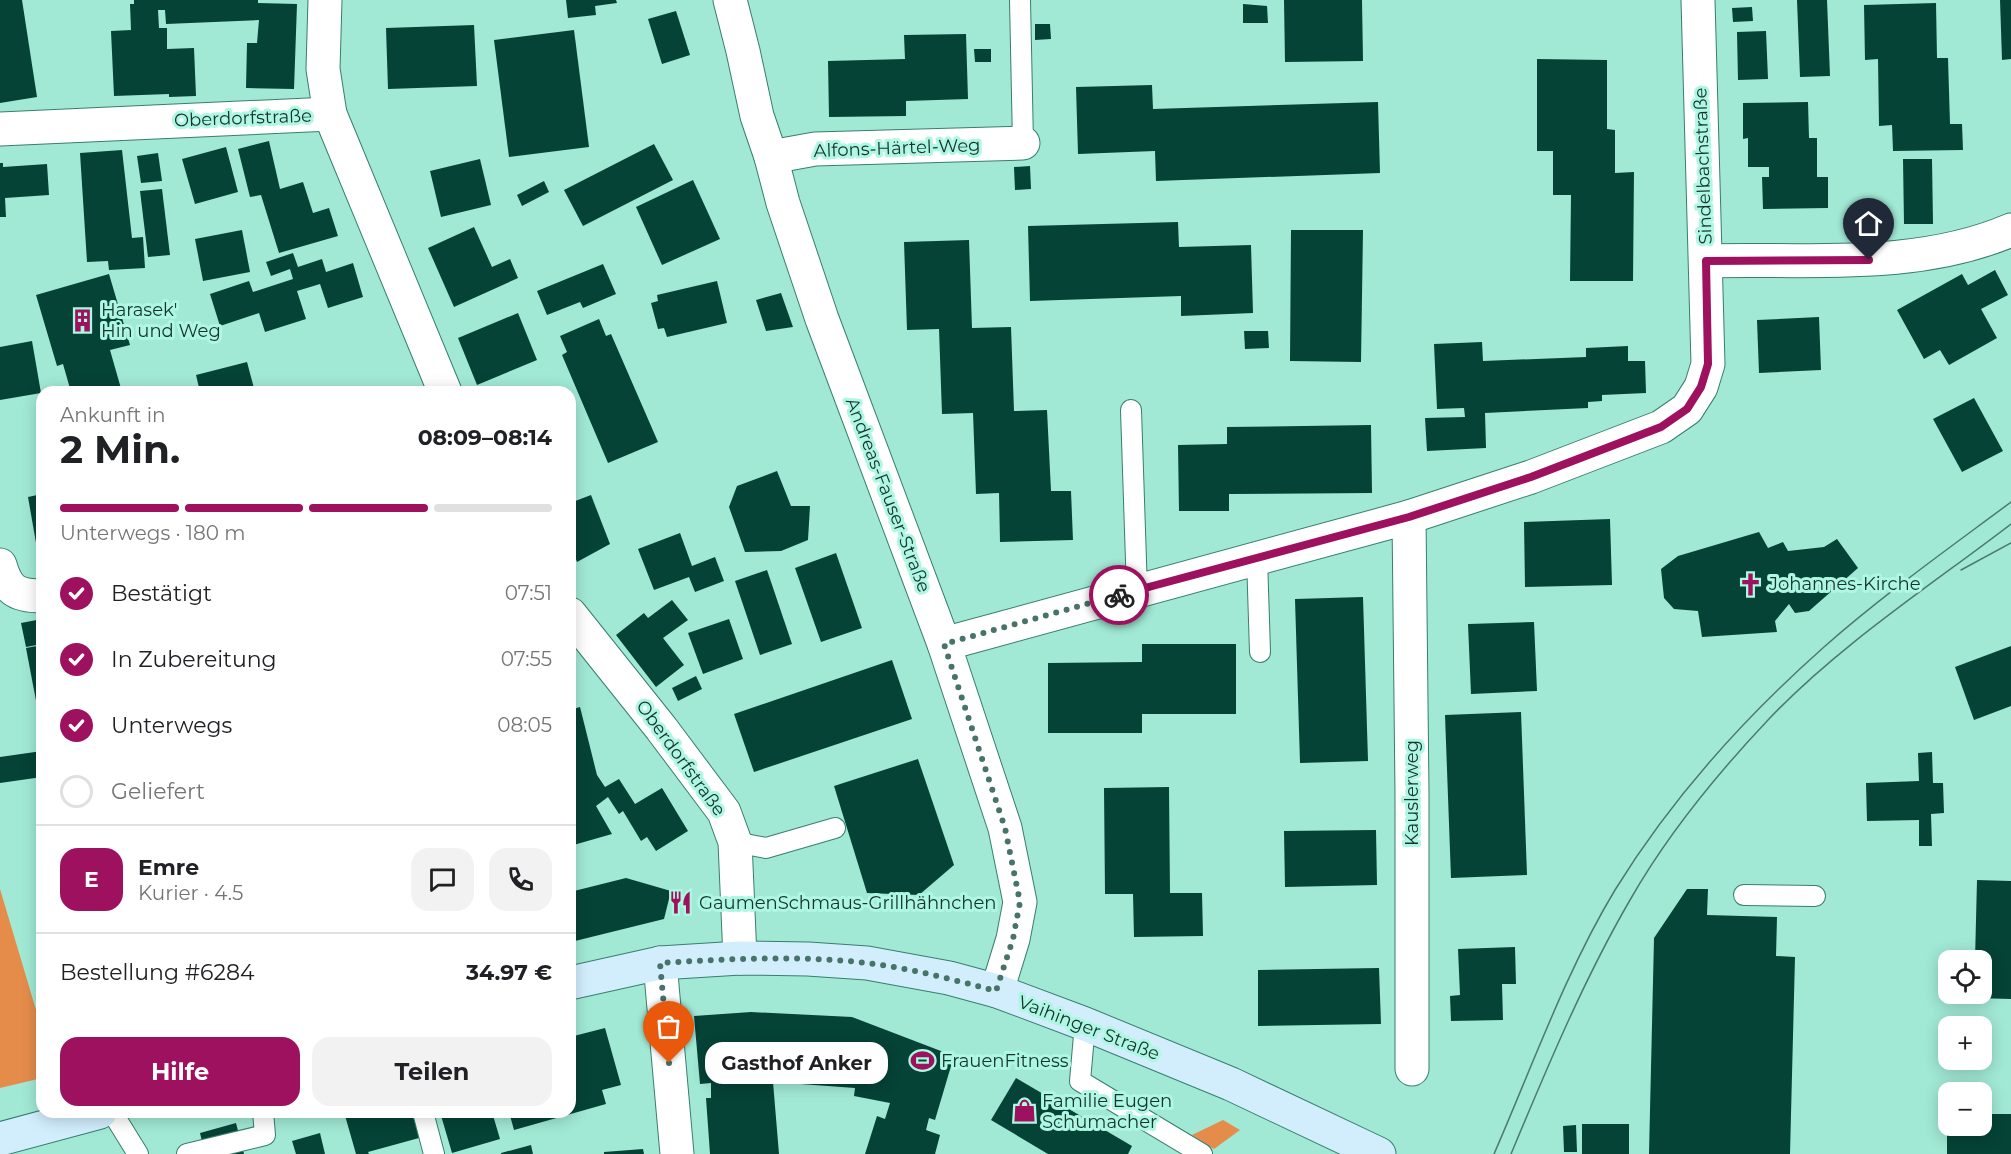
<!DOCTYPE html>
<html lang="de">
<meta charset="utf-8">
<style>
body{margin:0;font-family:Montserrat,sans-serif;background:#f2f2f2;color:#202124;height:100vh;display:flex;flex-direction:column;font-size:22px;white-space:nowrap}
*{box-sizing:border-box;margin:0}
p{font-size:20px;color:#757577}
.icon{flex:none;width:33px;height:33px;fill:none;stroke:currentColor;stroke-width:2;stroke-linecap:round;stroke-linejoin:round}
.map{position:relative;flex:1;overflow:hidden}
.drawer{position:absolute;left:36px;top:386px;width:540px;height:732px;display:flex;flex-direction:column;background:#fff;border-radius:18px;box-shadow:0 3px 15px #0003}
.drawer>*{flex:none}
.fabs{position:absolute;left:1938px;top:950px;display:grid;gap:12px}
.fabs a{display:grid;place-items:center;width:54px;height:54px;border-radius:12px;background:#fff;box-shadow:0 3px 15px #0003;font-size:30px}
.pin{position:absolute;display:grid;place-items:center;width:51px;height:51px;color:#fff;margin:-62px -26px;border-radius:50% 50% 50% 0;rotate:-45deg;box-shadow:0 0 6px #0007}
.pin .icon{rotate:45deg}
.courier{position:absolute;display:grid;place-items:center;width:60px;height:60px;margin:-30px;border:4px solid #9d115e;border-radius:50%;background:#fff;color:#222;box-shadow:0 2px 8px #0007}
.bubble{position:absolute;height:42px;border-radius:18px;background:#fff;box-shadow:0 3px 15px #0003;font-size:20px;font-weight:700;line-height:42px;text-align:center}
.summary em{font-style:normal;font-weight:700}
.summary div{display:flex;flex-direction:column-reverse}
.summary{display:flex;align-items:center;justify-content:space-between;height:102px;padding:0 24px}
h1{font-size:39px;font-weight:700;line-height:45px}
.bar{display:grid;grid-template-columns:repeat(4,1fr);gap:9px 6px;align-content:center;height:72px;padding:0 24px}
.bar i{height:8px;border-radius:4px;background:#e0e0e0}
.bar .selected{background:#9d115e}
.bar p{grid-column:span 4}
.line{display:flex;align-items:center;gap:15px;padding:0 24px;border-top:2px solid #e0e0e0}
.line div{flex:1}
.round{display:grid;place-items:center;flex:none;width:63px;height:63px;border-radius:18px;background:#f2f2f2}
ol{padding:0 24px;list-style:none}
li{display:flex;align-items:center;gap:18px;height:66px}
li p{margin-inline-start:auto}
li .icon{padding:6px;border-radius:50%;background:#9d115e;color:#fff;stroke-width:4}
li:last-child{color:#757577}
li i{width:33px;height:33px;border:3px solid #e0e0e0;border-radius:50%}
.primary-button{display:flex;gap:12px;margin-top:auto;padding:12px 24px}
.primary-button a{flex:1;height:69px;border-radius:18px;background:#9d115e;color:#fff;font-size:24px;font-weight:700;line-height:69px;text-align:center}
.primary-button a+a{background:#f2f2f2;color:#202124}
.map>svg:first-child{display:block}
.green{fill:#e58c4b}
.building{fill:#054336}
.lines{fill:none;stroke-linecap:round;stroke-linejoin:round}
.lane-casing{stroke:#377f6d;stroke-width:22}
.street-casing{stroke:#377f6d;stroke-width:35}
.secondary-casing{stroke:#377f6d;stroke-width:35}
.lane{stroke:#fff;stroke-width:20}
.street{stroke:#fff;stroke-width:33}
.secondary{stroke:#d2eefd;stroke-width:33}
.tram{stroke:#4c7a6e;stroke-width:1.5}
.done{stroke:#477368;stroke-width:6;stroke-dasharray:0 10.8}
.route{stroke:#9d115e;stroke-width:8}
.labels{text-anchor:middle;stroke-width:6;stroke-linejoin:round;paint-order:stroke}
.street-label{font-size:18px;fill:#16342d;stroke:#aef7e2}
.poi-label{font-size:18px;fill:#16342d;stroke:#aef7e2;text-anchor:start}
</style>
<div class="map">
<svg width="2011" height="1154" viewBox="0 0 2011 1154">
<rect width="100%" height="100%" fill="#a1e9d5"/>
<g class="green">
<polygon points="0,889 42,1030 42,1078 0,1088"/>
<polygon points="1223,1120 1240,1130 1214,1149 1192,1135"/>
</g>
<g class="building">
<polygon points="0,0 22,0 37,97 0,103"/>
<polygon points="134,0 258,0 258,3 297,4 294,89 246,88 247,43 257,43 259,20 166,24 165,10 158,10 159,28 167,28 167,49 194,48 196,96 169,97 169,94 114,96 111,31 131,30 130,4 134,4"/>
<polygon points="566,0 616,0 617,3 595,6 596,15 568,18"/>
<polygon points="1284,0 1362,0 1363,61 1285,62"/>
<polygon points="1797,0 1827,0 1830,76 1800,77"/>
<polygon points="2000,0 2011,0 2011,59 2002,60"/>
<polygon points="1936,3 1937,58 1948,58 1950,124 1962,124 1963,150 1893,151 1892,125 1879,126 1878,59 1865,60 1864,5"/>
<polygon points="1243,4 1267,6 1268,23 1243,23"/>
<polygon points="1752,7 1753,21 1733,22 1732,8"/>
<polygon points="676,11 690,55 662,64 648,19"/>
<polygon points="1035,24 1050,24 1051,39 1035,40"/>
<polygon points="474,25 477,86 388,89 386,28"/>
<polygon points="574,30 589,147 509,157 494,40"/>
<polygon points="1766,31 1768,79 1738,80 1737,32"/>
<polygon points="966,34 968,99 906,101 906,116 829,117 828,61 905,59 904,35"/>
<polygon points="974,49 991,49 991,62 975,62"/>
<polygon points="1537,59 1607,60 1607,129 1615,130 1615,173 1634,172 1633,281 1570,281 1571,195 1553,195 1553,151 1537,151"/>
<polygon points="1152,85 1153,109 1378,102 1380,173 1156,181 1155,151 1078,154 1076,87"/>
<polygon points="1808,102 1809,138 1817,138 1817,177 1828,177 1828,208 1763,209 1762,177 1769,177 1769,167 1748,167 1748,138 1743,139 1743,103"/>
<polygon points="269,141 280,189 303,182 313,213 329,208 338,236 279,253 261,195 250,197 238,149"/>
<polygon points="654,144 673,180 583,226 564,190"/>
<polygon points="226,147 238,192 195,204 182,159"/>
<polygon points="122,150 132,238 143,237 145,268 109,270 108,261 87,262 80,153"/>
<polygon points="158,153 162,181 141,183 137,156"/>
<polygon points="480,159 491,205 441,217 430,171"/>
<polygon points="1903,159 1932,159 1933,224 1904,224"/>
<polygon points="0,163 3,163 3,167 47,164 49,195 5,198 6,217 0,217"/>
<polygon points="1030,166 1031,189 1015,190 1014,167"/>
<polygon points="693,180 720,239 662,265 636,207"/>
<polygon points="544,181 549,192 522,206 517,195"/>
<polygon points="162,189 170,255 148,257 140,191"/>
<polygon points="1178,222 1179,247 1251,245 1253,313 1181,316 1181,296 1030,301 1028,226"/>
<polygon points="474,227 492,267 510,259 518,278 454,307 428,248"/>
<polygon points="242,230 250,272 203,281 195,239"/>
<polygon points="1291,230 1363,230 1361,362 1290,361"/>
<polygon points="969,240 972,328 1011,327 1014,411 1047,410 1051,491 1071,491 1073,540 1000,542 999,493 976,494 973,413 942,414 939,329 907,330 904,242"/>
<polygon points="293,253 298,267 322,259 326,272 353,263 363,297 328,308 320,284 297,291 306,319 265,332 259,313 220,326 210,294 249,281 253,292 293,279 290,269 271,276 266,262"/>
<polygon points="603,264 616,294 583,308 580,302 547,315 537,291"/>
<polygon points="1995,270 2008,295 1981,309 1997,338 1949,365 1940,350 1924,359 1897,310 1962,274 1968,285"/>
<polygon points="109,274 130,345 110,350 122,392 71,392 63,364 57,366 36,295"/>
<polygon points="717,281 727,323 667,337 664,328 658,329 651,303 658,301 657,295"/>
<polygon points="781,293 793,327 766,331 756,300"/>
<polygon points="518,313 537,360 477,385 458,338"/>
<polygon points="1819,317 1821,370 1759,373 1757,320"/>
<polygon points="599,319 606,336 611,334 658,442 608,463 562,355 567,352 560,336"/>
<polygon points="1244,331 1268,331 1269,348 1245,349"/>
<polygon points="32,341 41,393 0,400 0,347"/>
<polygon points="1482,342 1483,361 1586,357 1586,348 1628,346 1628,361 1645,361 1646,393 1602,395 1602,401 1588,402 1588,408 1485,413 1486,448 1427,451 1425,418 1465,417 1464,408 1437,409 1434,344"/>
<polygon points="247,362 255,392 200,392 196,375"/>
<polygon points="1974,398 2003,451 1962,472 1933,419"/>
<polygon points="1371,425 1372,493 1229,494 1229,511 1179,511 1178,445 1227,444 1227,427"/>
<polygon points="777,471 791,506 810,506 808,540 781,551 745,552 729,507 737,486"/>
<polygon points="42,494 42,560 39,560 28,497"/>
<polygon points="591,495 610,544 577,562 570,544 570,503"/>
<polygon points="1610,519 1612,585 1525,587 1524,522"/>
<polygon points="1759,532 1768,548 1783,542 1788,551 1824,547 1837,539 1858,568 1809,611 1795,613 1789,604 1775,621 1777,632 1702,637 1698,611 1674,609 1664,598 1661,569 1678,556"/>
<polygon points="680,533 692,566 715,557 724,581 695,592 689,577 654,590 638,549"/>
<polygon points="836,553 862,628 821,642 795,568"/>
<polygon points="767,570 792,644 760,655 735,581"/>
<polygon points="1363,597 1368,761 1300,763 1295,599"/>
<polygon points="672,600 688,620 663,638 684,665 656,687 616,635 644,613 648,618"/>
<polygon points="42,619 42,644 26,647 21,623"/>
<polygon points="729,619 743,659 703,674 688,633"/>
<polygon points="1534,622 1537,691 1471,694 1468,624"/>
<polygon points="1142,644 1236,644 1236,714 1142,714 1142,733 1048,733 1048,663 1142,662"/>
<polygon points="42,645 42,727 41,727 26,648"/>
<polygon points="2011,646 2011,706 1974,720 1955,667"/>
<polygon points="892,660 912,719 754,772 734,714"/>
<polygon points="696,676 702,689 678,701 672,688"/>
<polygon points="580,707 597,775 605,787 619,779 635,804 662,788 688,831 656,851 647,837 641,841 623,811 619,814 608,797 596,806 612,834 570,846 570,710"/>
<polygon points="1521,712 1527,875 1451,878 1445,715"/>
<polygon points="42,751 42,777 0,783 0,757"/>
<polygon points="1932,752 1933,783 1943,783 1944,813 1931,814 1932,846 1919,846 1919,820 1867,821 1866,783 1919,781 1918,753"/>
<polygon points="918,759 954,865 919,895 867,893 834,786"/>
<polygon points="1169,787 1170,893 1202,893 1203,936 1134,937 1133,894 1105,894 1104,788"/>
<polygon points="1376,830 1377,885 1285,887 1284,831"/>
<polygon points="626,878 671,891 664,919 571,942 570,892"/>
<polygon points="1977,880 2011,881 2011,999 1974,998 1974,993 1982,993 1982,960 1975,960"/>
<polygon points="1687,889 1708,889 1707,915 1777,917 1776,956 1795,957 1790,1154 1649,1154 1654,938"/>
<polygon points="1515,947 1516,984 1502,984 1503,1020 1451,1021 1450,996 1460,995 1458,949"/>
<polygon points="1379,968 1381,1024 1258,1026 1258,970"/>
<polygon points="751,1012 852,1017 954,1056 935,1120 929,1118 926,1130 940,1135 935,1154 865,1154 877,1116 885,1119 890,1103 854,1096 855,1088 773,1082 779,1154 710,1154 706,1098 711,1098 711,1083 700,1084 694,1016"/>
<polygon points="605,1028 621,1085 602,1090 606,1104 514,1130 509,1112 570,1112 570,1037"/>
<polygon points="1016,1078 1132,1146 1128,1154 1048,1154 991,1120"/>
<polygon points="1982,1099 1988,1099 1988,1114 2011,1114 2011,1154 1947,1154 1947,1125 1982,1125"/>
<polygon points="344,1112 412,1112 419,1138 368,1152 369,1154 356,1154"/>
<polygon points="440,1112 492,1112 500,1139 452,1153"/>
<polygon points="236,1123 244,1154 205,1154 200,1133"/>
<rect x="1582" y="1124" width="47" height="30"/>
<polygon points="1576,1125 1577,1152 1564,1152 1563,1126"/>
<polygon points="320,1133 325,1154 296,1154 292,1141"/>
<polygon points="531,1145 533,1154 501,1154 501,1153"/>
<polygon points="643,1149 644,1154 604,1154 604,1152"/>
</g>
<g class="lines">
<defs>
<g id="lane">
<polyline points="1020,0 1023,143"/>
<polyline points="1131,410 1137,591"/>
<polyline points="1257,558 1260,652"/>
<polyline points="735,842 766,848 835,828"/>
<polyline points="1744,895 1815,896"/>
<polyline points="1085,1024 1080,1081 1202,1154"/>
<polyline points="112,1112 138,1154"/>
<polyline points="423,1112 434,1154"/>
<polyline points="187,1154 265,1135 263,1112"/>
</g>
<g id="street">
<polyline points="325,0 323,69 330,114 445,392"/>
<polyline points="730,0 743,51 757,116 771,157 783,203 822,319 944,644 1005,828 1020,902 1013,939 997,991"/>
<polyline points="0,129 330,114"/>
<polyline points="771,157 815,149 1023,143"/>
<path d="M1706,261C1808,258 1915,271 2011,230"/>
<polyline points="1409,517 1412,794 1412,1069"/>
<path d="M0,565C7,590 16,596 42,596"/>
<polyline points="570,614 661,728 724,812 735,842 740,958"/>
<polyline points="944,644 1409,517 1531,477 1661,427 1687,409 1701,387 1708,364 1698,0"/>
<polyline points="660,963 677,1154"/>
</g>
<g id="secondary">
<polyline points="570,983 660,963 740,958 808,959 867,963 949,978 997,991 1085,1024 1231,1084 1379,1154"/>
<polyline points="0,1139 100,1112"/>
</g>
</defs>
<use href="#lane" class="lane-casing"/>
<use href="#street" class="street-casing"/>
<use href="#secondary" class="secondary-casing"/>
<use href="#lane" class="lane"/>
<use href="#street" class="street"/>
<use href="#secondary" class="secondary"/>
<g class="tram">
<polyline points="1961,570 2011,543"/>
<path d="M1494,1154C1532,1067 1566,971 1615,890C1671,799 1744,718 1824,647C1883,595 1948,549 2011,502"/>
<path d="M1511,1154C1547,1068 1583,981 1630,900C1667,835 1717,774 1768,720C1838,646 1930,586 2011,524"/>
</g>
</g>
<g class="lines">
<path class="done" d="M669,1063L660,963C729,959 798,955 867,963C910,968 954,980 996,991L1013,939L1020,902L1005,828L944,644L1119,595"/>
<polyline class="route" points="1119,595 1409,517 1531,477 1661,427 1687,409 1701,387 1708,364 1706,261 1869,260"/>
</g>
<defs>
<symbol id="building-bare" viewBox="-9 -9 18 18"><path d="M-4-6H4V6H1V3H-1V6H-4ZM-2.5-4.3h1.7v1.8h-1.7ZM.8-4.3h1.7v1.8H.8ZM-2.5-1h1.7V.8h-1.7ZM.8-1h1.7V.8H.8Z" fill="#9d115e" stroke="#aef7e2" stroke-width="2.5" paint-order="stroke"/></symbol>
<symbol id="church-bare" viewBox="-9 -9 18 18"><path d="M-1.2-6h2.4v3.5h3.3v2.4h-3.3V6h-2.4V-.1h-3.3v-2.4h3.3Z" fill="#9d115e" stroke="#aef7e2" stroke-width="2.5" paint-order="stroke"/></symbol>
<symbol id="restaurant-bare" viewBox="-9 -9 18 18"><path d="M-5-6h1v4h1v-4h1v4h1v-4h1v5L-1.5 .5V6h-2V.5L-5-1ZM5-6V6H3V1.5H1.5Q1.5-4 5-6Z" fill="#9d115e" stroke="#aef7e2" stroke-width="2.5" paint-order="stroke"/></symbol>
<symbol id="stadium-bare" viewBox="-9 -9 18 18"><path d="M0-5a6.5 5 0 1 0 0 10a6.5 5 0 1 0 0-10ZM-3.5-1.8h7v3.6h-7Z" fill="#9d115e" stroke="#aef7e2" stroke-width="2.5" paint-order="stroke"/></symbol>
<symbol id="shop-bare" viewBox="-9 -9 18 18"><path d="M-5-2.5h2.3a2.7 3.5 0 0 1 5.4 0H5L5.5 6h-11ZM-1.5-2.5h3a1.5 2.3 0 0 0-3 0Z" fill="#9d115e" stroke="#aef7e2" stroke-width="2.5" paint-order="stroke"/></symbol>
</defs>
<g fill-rule="evenodd">
<use href="#building-bare" x="66" y="304" width="33" height="33"/>
<use href="#church-bare" x="1734" y="568" width="33" height="33"/>
<use href="#restaurant-bare" x="664" y="886" width="33" height="33"/>
<use href="#stadium-bare" x="906" y="1044" width="33" height="33"/>
<use href="#shop-bare" x="1008" y="1094" width="33" height="33"/>
</g>
<g class="labels">
<g class="street-label">
<text transform="translate(243 118) rotate(-2)" y="6">Oberdorfstraße</text>
<text transform="translate(897 148) rotate(-2)" y="6">Alfons-Härtel-Weg</text>
<text transform="translate(1703 166) rotate(-92)" y="6">Sindelbachstraße</text>
<text transform="translate(888 495) rotate(69)" y="6">Andreas-Fauser-Straße</text>
<text transform="translate(681 758) rotate(54)" y="6">Oberdorfstraße</text>
<text transform="translate(1412 793) rotate(-90)" y="6">Kauslerweg</text>
<text transform="translate(1089 1028) rotate(21)" y="6">Vaihinger Straße</text>
</g>
<g class="poi-label">
<text x="101" y="316">Harasek'<tspan x="101" dy="21">Hin und Weg</tspan></text>
<text x="1769" y="590">Johannes-Kirche</text>
<text x="699" y="909">GaumenSchmaus-Grillhähnchen</text>
<text x="941" y="1067">FrauenFitness</text>
<text x="1042" y="1107">Familie Eugen<tspan x="1042" dy="21">Schumacher</tspan></text>
</g>
</g>
</svg>
<div class="fabs">
<a><svg class="icon" aria-label="locate" viewBox="0 0 24 24"><circle cx="12" cy="12" r="6"/><path d="M12 2v4M12 18v4M2 12h4M18 12h4"/></svg></a>
<a>+</a>
<a>−</a>
</div>
<div class="pin" style="left:669px;top:1063px;background:#ea580c"><svg class="icon" aria-label="bag" viewBox="0 0 24 24"><path d="M5 8h14l-1 12H6zM9 8a3 3 0 0 1 6 0"/></svg></div>
<div class="pin" style="left:1869px;top:260px;background:#1f2937"><svg class="icon" aria-label="home" viewBox="0 0 24 24"><path d="M3 11l9-7 9 7M6 9v11h12V9"/></svg></div>
<div class="courier" style="left:1119px;top:595px"><svg class="icon" aria-label="bike" viewBox="0 0 24 24"><circle cx="6" cy="16" r="4"/><circle cx="18" cy="16" r="4"/><path d="M6 16l4-8h5l3 8M10 8l3 8H6M13 5h3"/></svg></div>
<div class="bubble" style="left:705px;top:1042px;width:183px">Gasthof Anker</div>
<section class="drawer">
<div class="summary"><div><h1>2 Min.</h1><p>Ankunft in</p></div><em>08:09–08:14</em></div>
<div class="bar"><i class="selected"></i><i class="selected"></i><i class="selected"></i><i></i><p>Unterwegs · 180 m</p></div>
<ol>
<li><svg class="icon" aria-label="check" viewBox="0 0 24 24"><path d="M5 12l5 5 9-10"/></svg>Bestätigt<p>07:51</p></li>
<li><svg class="icon" aria-label="check" viewBox="0 0 24 24"><path d="M5 12l5 5 9-10"/></svg>In Zubereitung<p>07:55</p></li>
<li><svg class="icon" aria-label="check" viewBox="0 0 24 24"><path d="M5 12l5 5 9-10"/></svg>Unterwegs<p>08:05</p></li>
<li><i></i>Geliefert</li>
</ol>
<div class="line" style="height:108px"><b class="round" style="background:#9d115e;color:#fff">E</b><div><b>Emre</b><p>Kurier · 4.5</p></div><a class="round"><svg class="icon" aria-label="chat" viewBox="0 0 24 24"><path d="M4 5h16v11H9l-5 4z"/></svg></a><a class="round"><svg class="icon" aria-label="phone" viewBox="0 0 24 24"><path d="M5 4h4l2 5-3 2q2 4 5 5l2-3 5 2v4C11 20 4 13 5 4z"/></svg></a></div>
<div class="line" style="height:78px"><div>Bestellung #6284</div><b>34.97 €</b></div>
<div class="primary-button"><a>Hilfe</a><a>Teilen</a></div>
</section>
</div>
